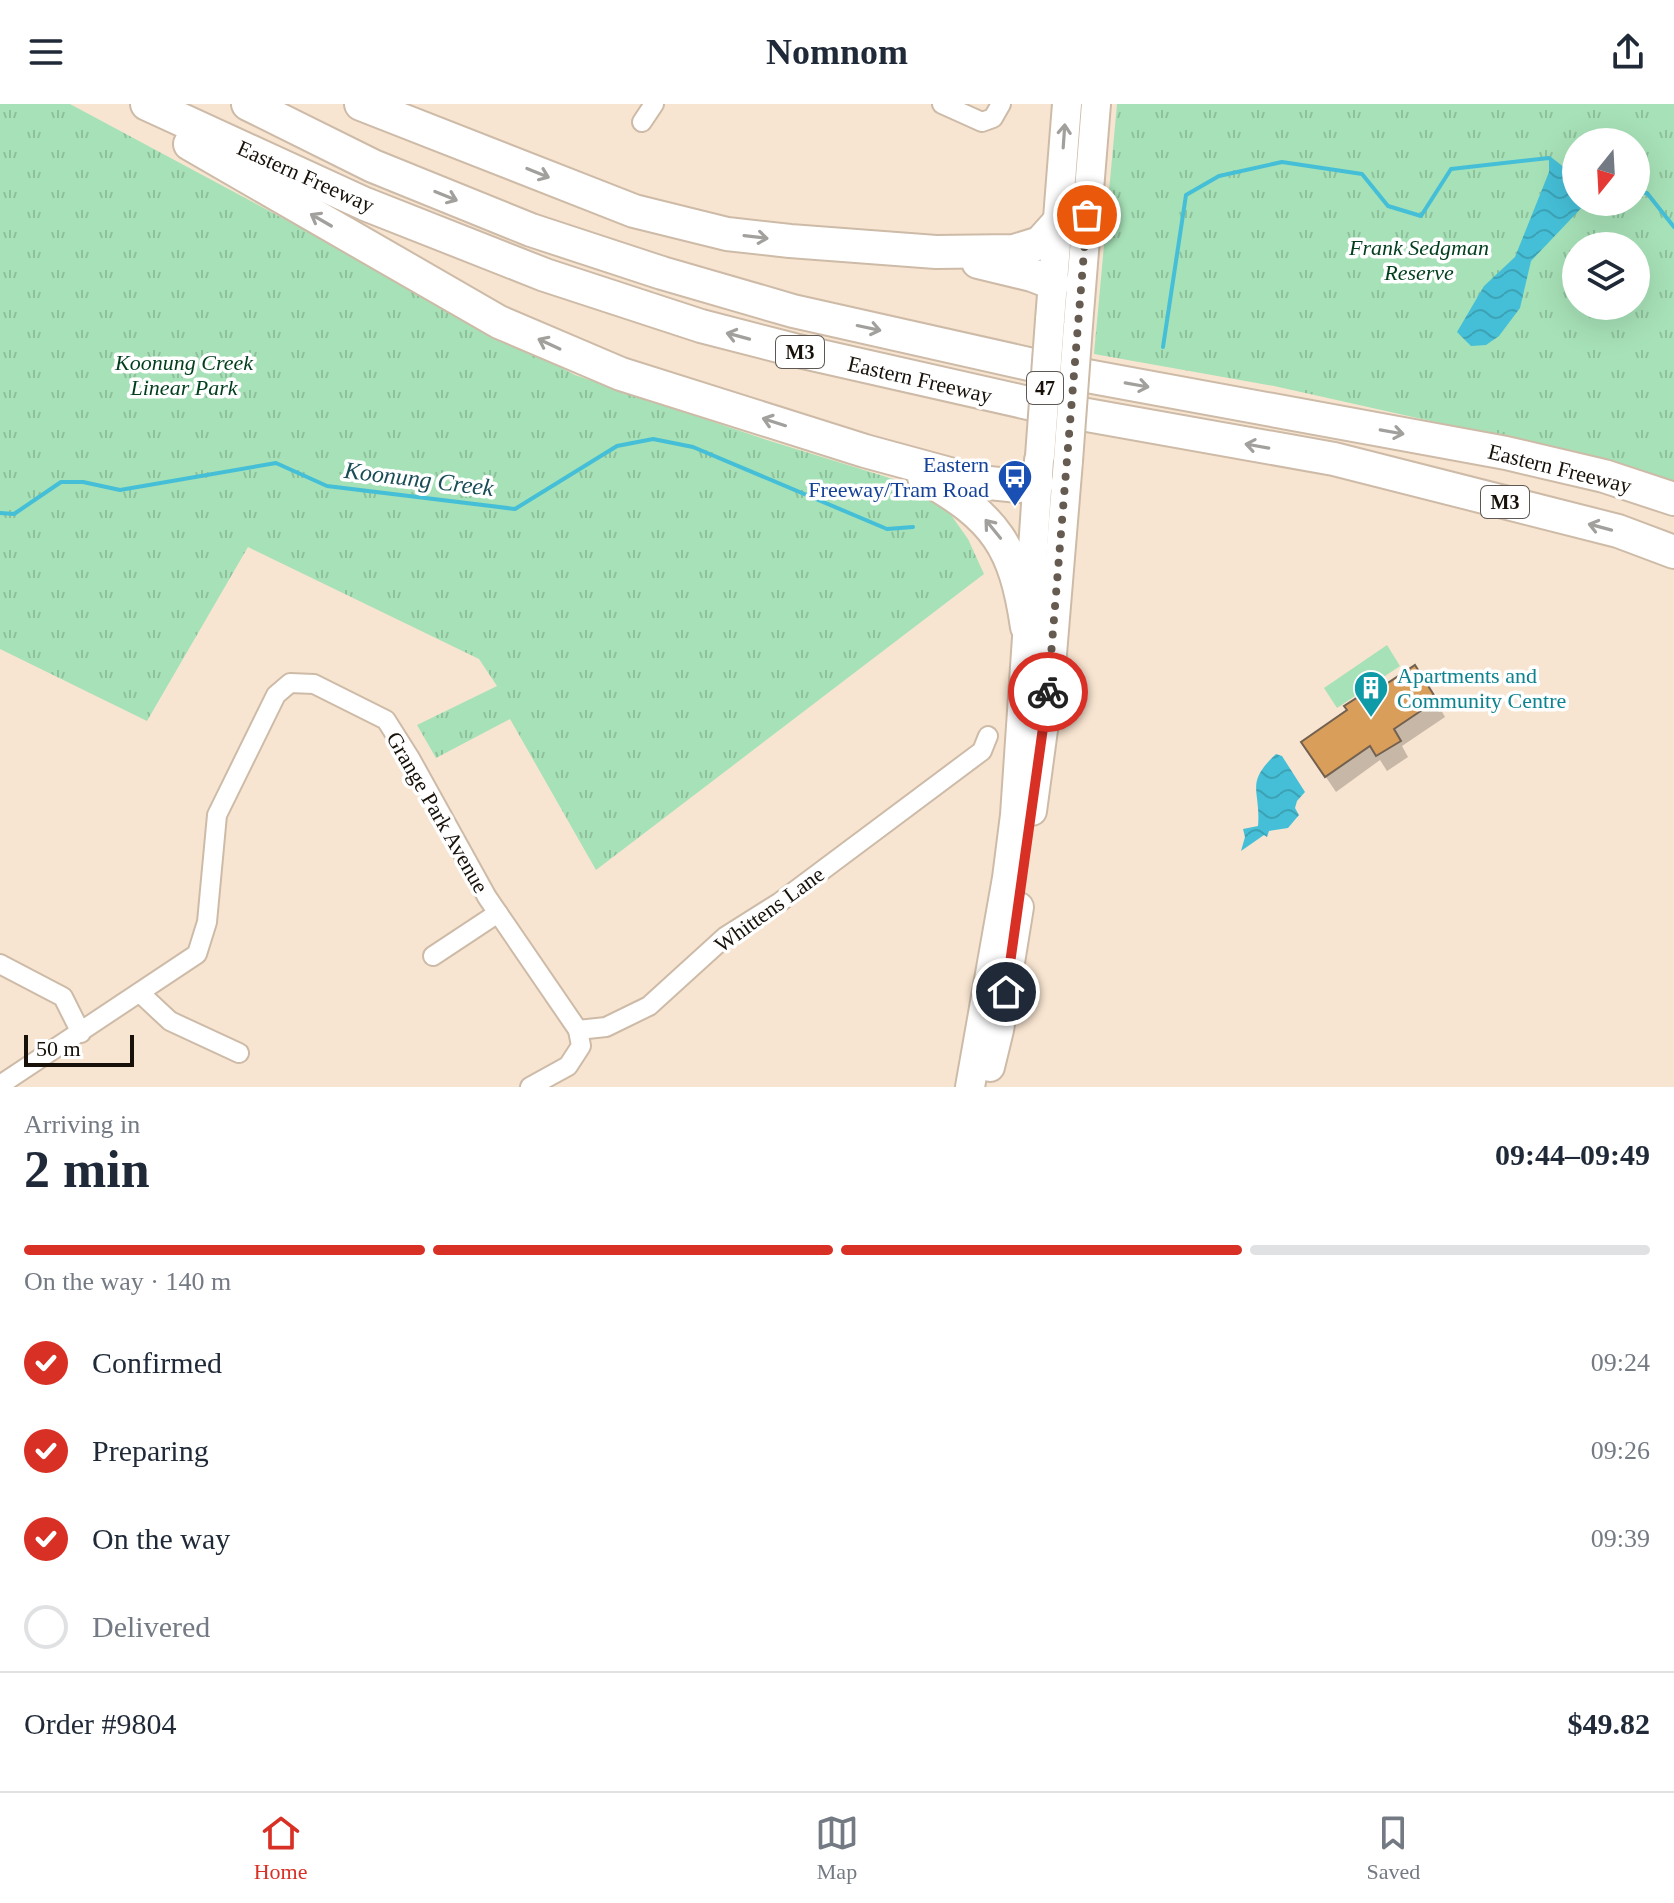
<!DOCTYPE html>
<meta charset="utf-8">
<style>
body{margin:0;font-family:"Times New Roman",serif;background:#f2f2f3;color:#1f2937;height:100vh;display:flex;flex-direction:column;font-size:30px;white-space:nowrap}
*{box-sizing:border-box;margin:0}
p{font-size:26px;color:#747a83}
.icon{flex:none;width:44px;height:44px;fill:none;stroke:currentColor;stroke-width:2;stroke-linecap:round;stroke-linejoin:round}
.map{position:relative;height:983px;overflow:hidden}
.panel{display:flex;flex-direction:column;background:#fff;flex:1}
.panel>*{flex:none}
.needle{width:52px;rotate:198deg}
.tools{position:absolute;left:1562px;top:24px;display:grid;gap:16px}
.tools a{display:grid;place-items:center;width:88px;height:88px;border-radius:50%;background:#fff;box-shadow:0 8px 32px #0002;font-size:40px}
.scale{position:absolute;left:24px;bottom:20px;width:110px;box-sizing:border-box;padding-left:8px;border:4px solid #17110a;border-top:0;font-size:22px;line-height:28px;white-space:nowrap;color:#17110a;-webkit-text-stroke:6px #fff;paint-order:stroke}
.pin{position:absolute;display:grid;place-items:center;width:68px;height:68px;color:#fff;margin:-34px;border:4px solid #fff;border-radius:50%;box-shadow:0 2px 8px #0007}
.courier{position:absolute;display:grid;place-items:center;width:80px;height:80px;margin:-40px;border:6px solid #d93025;border-radius:50%;background:#fff;color:#222;box-shadow:0 2px 10px #0007}
.headline em{font-style:normal;font-weight:600}
.headline div{display:flex;flex-direction:column-reverse}
.headline{display:flex;align-items:center;justify-content:space-between;height:136px;padding:0 24px}
h1{font-size:52px;font-weight:600;line-height:60px}
.bar{display:grid;grid-template-columns:repeat(4,1fr);gap:12px 8px;align-content:center;height:96px;padding:0 24px}
.bar i{height:10px;border-radius:6px;background:#e0e1e3}
.bar .current{background:#d93025}
.bar p{grid-column:span 4}
.line{display:flex;align-items:center;gap:20px;padding:0 24px;border-top:2px solid #e0e1e3}
.line div{flex:1}
ol{padding:0 24px;list-style:none}
li{display:flex;align-items:center;gap:24px;height:88px}
li p{margin-inline-start:auto}
li .icon{padding:8px;border-radius:50%;background:#d93025;color:#fff;stroke-width:4}
li:last-child{color:#747a83}
li i{width:44px;height:44px;border:4px solid #e0e1e3;border-radius:50%}
header{display:flex;justify-content:space-between;align-items:center;height:104px;padding:0 24px;background:#fff;font-size:36px;font-weight:600}
.menu{display:flex;justify-content:space-around;align-items:center;height:112px;border-top:2px solid #e0e1e3;background:#fff;font-size:22px;color:#747a83}
.menu a{display:grid;justify-items:center;gap:4px}
.menu .current{color:#d93025}
.map>svg:first-child{display:block}
.grass{fill:#a7e1b7}
.park{fill:url(#park-tufts);fill-rule:evenodd}
.water{fill:url(#water-waves)}
.shadow{fill:#0003}
.lines{fill:none;stroke-linecap:round;stroke-linejoin:round}
.stream{stroke:#45bfd7;stroke-width:4}
.building{fill:#d99e5a;stroke:#726150;stroke-width:2}
.minor-casing{stroke:#cdbba8;stroke-width:22}
.primary-casing{stroke:#cdbba8;stroke-width:32}
.motorway-casing{stroke:#cdbba8;stroke-width:36}
.minor{stroke:#fff;stroke-width:18}
.primary{stroke:#fff;stroke-width:28}
.motorway{stroke:#fff;stroke-width:32}
.primary-bridge-casing{stroke:#cdbba8;stroke-width:32;stroke-linecap:butt}
.primary-bridge{stroke:#fff;stroke-width:28}
.oneway{stroke:#a2a09d}
.done{stroke:#665b50;stroke-width:8;stroke-dasharray:0 14.4}
.route{stroke:#d93025;stroke-width:10}
.labels{text-anchor:middle;stroke-width:7;stroke-linejoin:round;paint-order:stroke}
.shield{fill:#fff;stroke:#5d5854;stroke-width:2}
.shield-label{font-size:20px;font-weight:bold;fill:#17110a}
.street-label{font-size:22px;fill:#17110a;stroke:#fff}
.park-label{font-size:22px;font-style:italic;fill:#003e1c;stroke:#fff}
.transit-label{font-size:22px;fill:#164399;stroke:#fff;text-anchor:end}
.culture-label{font-size:22px;fill:#0d838f;stroke:#fff;text-anchor:start}
.water-label{font-size:24px;font-style:italic;fill:#184c56;stroke:#fff}
</style>
<header><svg class="icon" aria-label="menu" viewBox="0 0 24 24"><path d="M4 6h16M4 12h16M4 18h16"/></svg>Nomnom<svg class="icon" aria-label="share" viewBox="0 0 24 24"><path d="M12 15V3M7 8l5-5 5 5M5 13v7h14v-7"/></svg></header>
<div class="map">
<svg width="1674" height="983" viewBox="0 0 1674 983">
<defs>
<pattern id="park-tufts" width="24" height="20" patternUnits="userSpaceOnUse" patternTransform="scale(2)"><rect width="24" height="20" fill="#a7e1b7"/><path d="M3 7l-1-3M5 7V3M7 7l1-3M15 17l-1-3M17 17v-4M19 17l1-3" fill="none" stroke="#8fc09c"/></pattern>
<pattern id="water-waves" width="16" height="10" patternUnits="userSpaceOnUse" patternTransform="scale(2)"><rect width="16" height="10" fill="#45bfd7"/><path d="M0 5q4-4 8 0t8 0" fill="none" stroke="#3ca3b7"/></pattern>
</defs>
<rect width="100%" height="100%" fill="#f8e5d1"/>
<polygon class="grass" points="1387,541 1400,562 1337,604 1324,584"/>
<g class="park">
<polygon points="0,0 70,0 575,271 767,336 893,375 929,391 951,411 968,435 984,470 596,766 510,615 436,654 417,621 497,582 479,555 248,443 147,617 0,545"/>
<path d="M1117,0H1674V399L1596,362L1435,318L1274,282L1094,250ZM1576,38H1636V98H1576ZM1576,142H1636V202H1576Z"/>
</g>
<g class="water">
<polygon points="1549,54 1576,75 1576,98 1587,98 1531,157 1520,204 1499,232 1486,241 1471,242 1457,228 1484,182 1515,153 1549,68"/>
<path d="M1276,650L1282,652L1305,688L1297,697L1295,704L1299,711L1288,724L1269,727L1267,733L1264,731L1241,747L1245,733L1243,725L1258,722C1261,685 1244,680 1276,650Z"/>
</g>
<polygon class="shadow" points="1370,592 1436,597 1445,613 1402,642 1408,653 1387,667 1380,656 1336,688 1313,654"/>
<g class="lines">
<g class="stream">
<polyline points="1636,89 1647,89 1674,123"/>
<polyline points="1163,243 1186,91 1219,72 1282,58 1362,70 1388,102 1421,112 1451,65 1549,54 1576,75"/>
<polyline points="0,409 14,410 61,378 83,378 120,386 276,359 327,382 515,405 617,342 653,335 693,343 887,425 913,423"/>
</g>
</g>
<polygon class="building" points="1415,561 1437,596 1394,625 1401,637 1376,652 1370,642 1325,673 1301,638 1347,606 1344,602 1369,586 1371,590"/>
<g class="lines">
<defs>
<g id="minor">
<polyline points="942,0 982,18 993,14 1001,0"/>
<polyline points="642,18 654,0"/>
<polyline points="433,852 498,809"/>
<polyline points="0,860 63,893 81,929"/>
<polyline points="140,889 170,917 239,949"/>
<polyline points="0,981 197,850 207,818 217,711 276,591 290,579 314,580 386,616 410,654 487,793 578,926"/>
<polyline points="530,983 568,962 581,942 578,926 606,923 649,902 726,832 780,798 982,647 988,632"/>
</g>
<g id="primary">
<polyline points="1050,216 1067,0"/>
<polyline points="1078,221 1096,0"/>
<polyline points="1032,707 1050,574 1068,357"/>
<polyline points="990,963 999,926 1019,803"/>
<polyline points="970,983 1007,774 1015,711 1039,356"/>
</g>
<g id="motorway">
<polyline points="147,0 365,100 545,171 701,222 794,246 1059,306 1334,355 1618,427 1674,448"/>
<polyline points="248,0 373,62 531,126 662,169 793,207 1060,267 1506,349 1604,372 1674,395"/>
<polyline points="361,0 634,107 727,130 790,137 936,148 1014,147 1040,139 1058,119"/>
<polyline points="190,40 499,218 621,270 865,347 979,378 1019,382 1037,379"/>
<polyline points="978,158 1032,171 1053,179"/>
<path d="M924,373C996,414 1015,442 1027,523"/>
</g>
</defs>
<use href="#minor" class="minor-casing"/>
<use href="#primary" class="primary-casing"/>
<use href="#motorway" class="motorway-casing"/>
<use href="#minor" class="minor"/>
<use href="#primary" class="primary"/>
<use href="#motorway" class="motorway"/>
<defs>
<g id="primary-bridge">
<polyline points="1040,352 1050,216"/>
<polyline points="1068,357 1078,221"/>
</g>
</defs>
<use href="#primary-bridge" class="primary-bridge-casing"/>
<use href="#primary-bridge" class="primary-bridge"/>
</g>
<defs><path id="oneway-shaft" d="M-6 0H5M1.5-3L5.5 0L1.5 3" fill="none" stroke-width="1.6" stroke-linecap="round" stroke-linejoin="round" transform="scale(2)"/></defs>
<g class="oneway">
<use href="#oneway-shaft" transform="translate(1064 32) rotate(-86)"/>
<use href="#oneway-shaft" transform="translate(538 69) rotate(22)"/>
<use href="#oneway-shaft" transform="translate(446 92) rotate(22)"/>
<use href="#oneway-shaft" transform="translate(321 116) rotate(-150)"/>
<use href="#oneway-shaft" transform="translate(756 133) rotate(7)"/>
<use href="#oneway-shaft" transform="translate(869 224) rotate(12)"/>
<use href="#oneway-shaft" transform="translate(738 232) rotate(-165)"/>
<use href="#oneway-shaft" transform="translate(549 240) rotate(-155)"/>
<use href="#oneway-shaft" transform="translate(1137 281) rotate(10)"/>
<use href="#oneway-shaft" transform="translate(774 318) rotate(-162)"/>
<use href="#oneway-shaft" transform="translate(1392 328) rotate(10)"/>
<use href="#oneway-shaft" transform="translate(1257 342) rotate(-170)"/>
<use href="#oneway-shaft" transform="translate(1600 423) rotate(-165)"/>
<use href="#oneway-shaft" transform="translate(993 425) rotate(-129)"/>
</g>
<g class="lines">
<polyline class="done" points="1048,588 1087,111"/>
<polyline class="route" points="1006,888 1048,588"/>
</g>
<defs>
<symbol id="bus-pin" viewBox="-11 -11 22 30"><path d="M0 17L-7.5 6A9.5 9.5 0 1 1 7.5 6Z" fill="#1a4fb4" stroke="#fff"/><path d="M-5-6H5V4H4V6H2V4H-2V6H-4V4H-5ZM-3.5-4V0h7V-4ZM-3.5 1.2v1.5H-2V1.2ZM2 1.2v1.5H3.5V1.2Z" fill="#fff"/></symbol>
<symbol id="building-pin" viewBox="-11 -11 22 30"><path d="M0 17L-7.5 6A9.5 9.5 0 1 1 7.5 6Z" fill="#0f9aa8" stroke="#fff"/><path d="M-4-6H4V6H1V3H-1V6H-4ZM-2.5-4.3h1.7v1.8h-1.7ZM.8-4.3h1.7v1.8H.8ZM-2.5-1h1.7V.8h-1.7ZM.8-1h1.7V.8H.8Z" fill="#fff"/></symbol>
</defs>
<g fill-rule="evenodd">
<use href="#bus-pin" x="995" y="353" width="40" height="54"/>
<use href="#building-pin" x="1351" y="564" width="40" height="54"/>
</g>
<g class="labels">
<g class="shield">
<rect x="776" y="232" width="48" height="32" rx="6"/>
<rect x="1027" y="268" width="36" height="32" rx="6"/>
<rect x="1481" y="382" width="48" height="32" rx="6"/>
</g>
<g class="shield-label">
<text x="800" y="255">M3</text>
<text x="1045" y="291">47</text>
<text x="1505" y="405">M3</text>
</g>
<g class="street-label">
<text transform="translate(306 72) rotate(24)" y="8">Eastern Freeway</text>
<text transform="translate(920 275) rotate(13)" y="8">Eastern Freeway</text>
<text transform="translate(1560 364) rotate(14)" y="8">Eastern Freeway</text>
<text transform="translate(438 708) rotate(60)" y="8">Grange Park Avenue</text>
<text transform="translate(769 805) rotate(-36)" y="8">Whittens Lane</text>
</g>
<g class="park-label">
<text x="1419" y="151">Frank Sedgman<tspan x="1419" dy="25">Reserve</tspan></text>
<text x="184" y="266">Koonung Creek<tspan x="184" dy="25">Linear Park</tspan></text>
</g>
<g class="transit-label">
<text x="989" y="368">Eastern<tspan x="989" dy="25">Freeway/Tram Road</tspan></text>
</g>
<g class="culture-label">
<text x="1397" y="579">Apartments and<tspan x="1397" dy="25">Community Centre</tspan></text>
</g>
<g class="water-label">
<text transform="translate(419 375) rotate(7)" y="8">Koonung Creek</text>
</g>
</g>
</svg>
<div class="tools">
<a><svg class="needle" viewBox="-14 -14 28 28"><path d="M0-13l5 13h-10z" fill="#e53935"/><path d="M0 13l5-13h-10z" fill="#747a83"/></svg></a>
<a><svg class="icon" aria-label="layers" viewBox="0 0 24 24"><path d="M12 4l9 5-9 5-9-5zM3 14l9 5 9-5"/></svg></a>
</div>
<div class="scale">50 m</div>
<div class="pin" style="left:1087px;top:111px;background:#ea580c"><svg class="icon" aria-label="bag" viewBox="0 0 24 24"><path d="M5 8h14l-1 12H6zM9 8a3 3 0 0 1 6 0"/></svg></div>
<div class="pin" style="left:1006px;top:888px;background:#1f2937"><svg class="icon" aria-label="home" viewBox="0 0 24 24"><path d="M3 11l9-7 9 7M6 9v11h12V9"/></svg></div>
<div class="courier" style="left:1048px;top:588px"><svg class="icon" aria-label="bike" viewBox="0 0 24 24"><circle cx="6" cy="16" r="4"/><circle cx="18" cy="16" r="4"/><path d="M6 16l4-8h5l3 8M10 8l3 8H6M13 5h3"/></svg></div>
</div>
<section class="panel">
<div class="headline"><div><h1>2 min</h1><p>Arriving in</p></div><em>09:44–09:49</em></div>
<div class="bar"><i class="current"></i><i class="current"></i><i class="current"></i><i></i><p>On the way · 140 m</p></div>
<ol>
<li><svg class="icon" aria-label="check" viewBox="0 0 24 24"><path d="M5 12l5 5 9-10"/></svg>Confirmed<p>09:24</p></li>
<li><svg class="icon" aria-label="check" viewBox="0 0 24 24"><path d="M5 12l5 5 9-10"/></svg>Preparing<p>09:26</p></li>
<li><svg class="icon" aria-label="check" viewBox="0 0 24 24"><path d="M5 12l5 5 9-10"/></svg>On the way<p>09:39</p></li>
<li><i></i>Delivered</li>
</ol>
<div class="line" style="height:104px"><div>Order #9804</div><b>$49.82</b></div>
</section>
<nav class="menu">
<a class="current"><svg class="icon" aria-label="home" viewBox="0 0 24 24"><path d="M3 11l9-7 9 7M6 9v11h12V9"/></svg>Home</a>
<a><svg class="icon" aria-label="map" viewBox="0 0 24 24"><path d="M3 6l6-2 6 2 6-2v14l-6 2-6-2-6 2zM9 4v14M15 6v14"/></svg>Map</a>
<a><svg class="icon" aria-label="saved" viewBox="0 0 24 24"><path d="M7 4h10v16l-5-4-5 4z"/></svg>Saved</a>
</nav>
